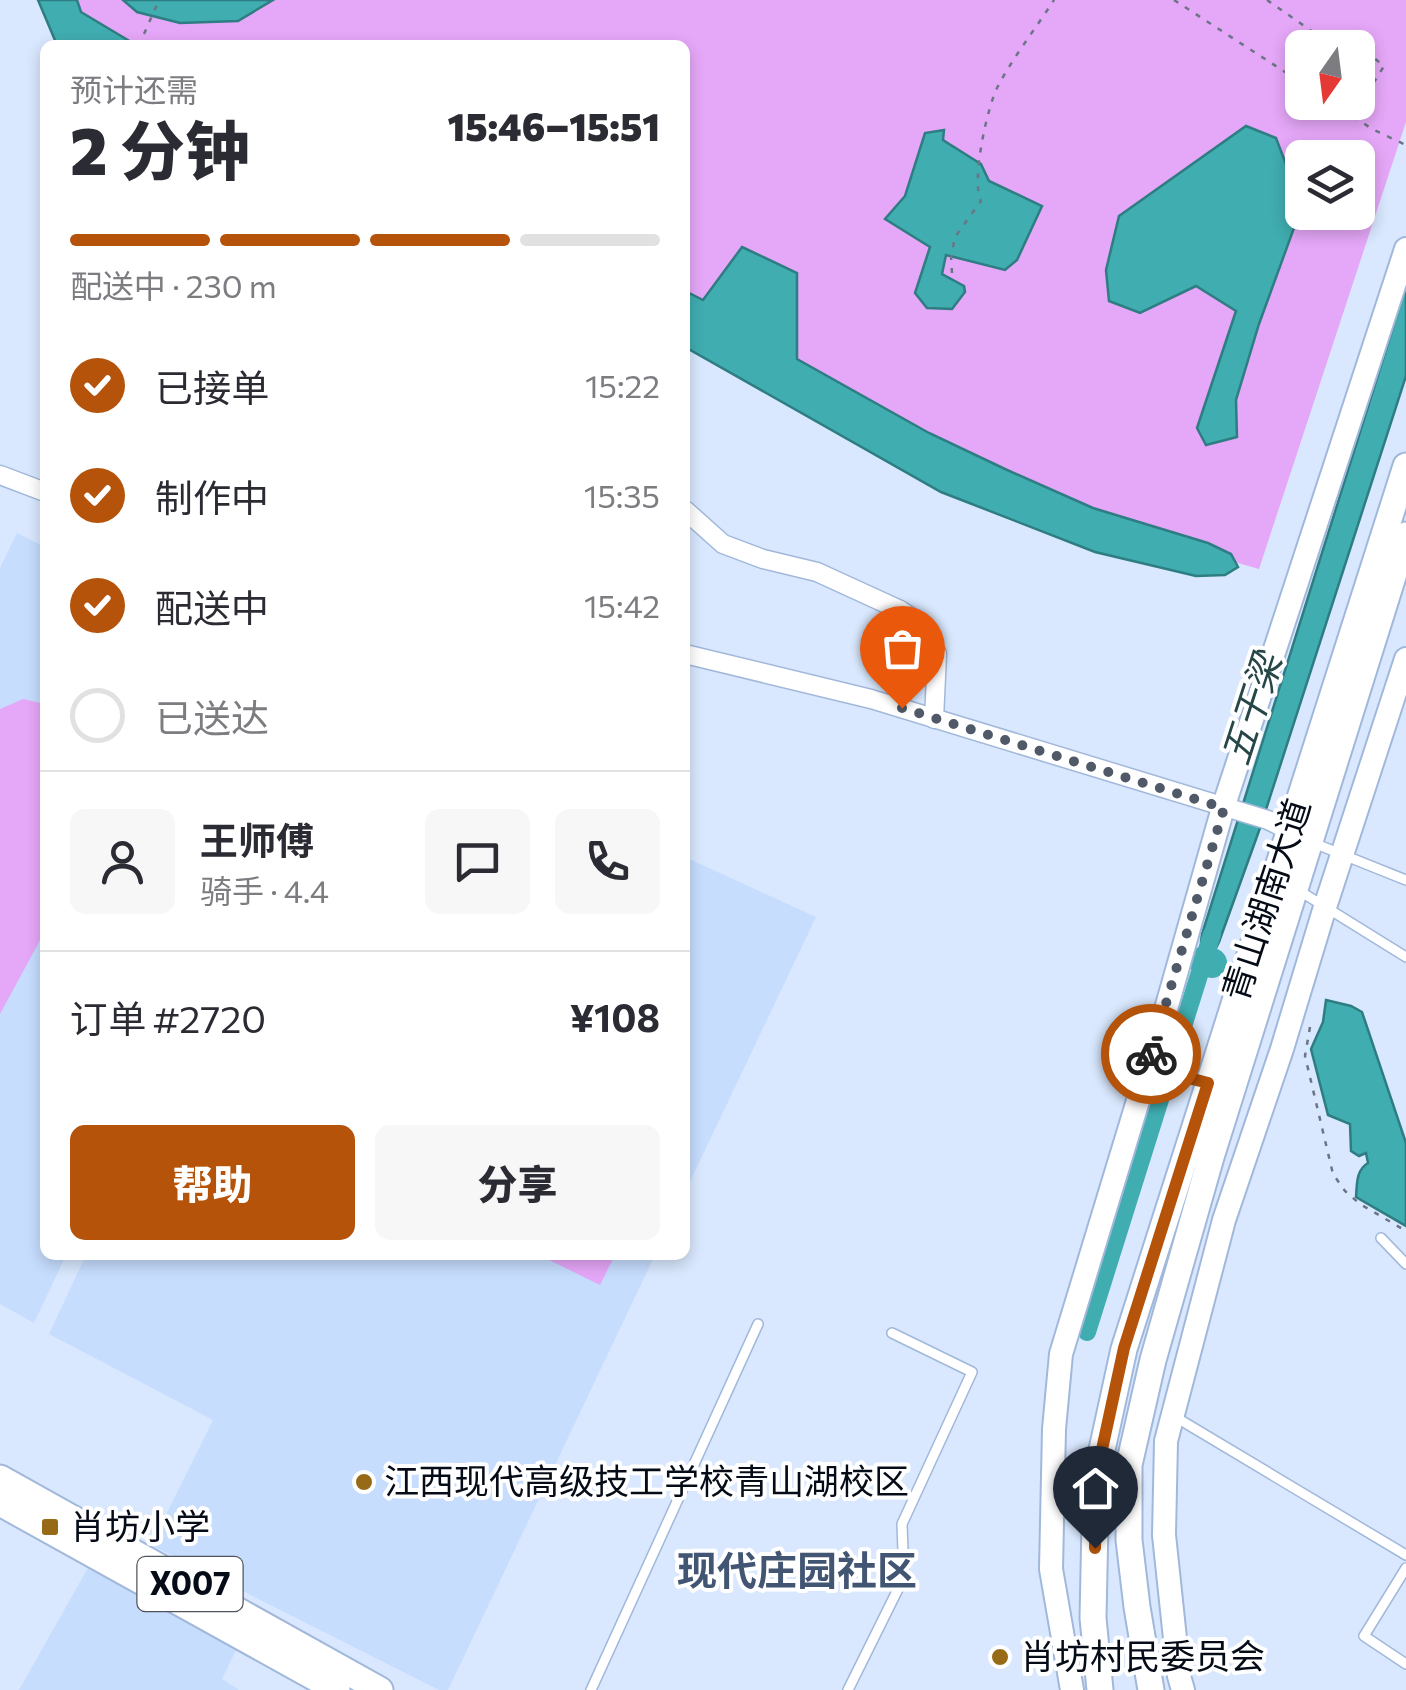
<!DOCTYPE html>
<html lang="zh">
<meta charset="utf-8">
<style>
body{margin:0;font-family:Commissioner,"Noto Sans SC",sans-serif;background:#f7f7f7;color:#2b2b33;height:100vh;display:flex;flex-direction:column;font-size:38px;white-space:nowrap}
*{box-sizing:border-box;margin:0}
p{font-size:32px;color:#7c7c81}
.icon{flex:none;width:55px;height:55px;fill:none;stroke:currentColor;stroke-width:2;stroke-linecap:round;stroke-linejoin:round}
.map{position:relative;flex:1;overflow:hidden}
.side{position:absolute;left:40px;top:40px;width:650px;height:1220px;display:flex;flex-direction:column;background:#fff;border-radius:15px;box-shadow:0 5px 15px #0003}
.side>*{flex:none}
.needle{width:65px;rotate:194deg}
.fabs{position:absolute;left:1285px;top:30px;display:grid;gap:20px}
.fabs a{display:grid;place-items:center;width:90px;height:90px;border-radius:15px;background:#fff;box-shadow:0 5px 15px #0003;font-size:50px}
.pin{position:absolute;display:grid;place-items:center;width:85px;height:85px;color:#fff;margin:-102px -42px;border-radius:50% 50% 50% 0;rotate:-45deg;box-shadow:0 0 10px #0007}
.pin .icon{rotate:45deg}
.courier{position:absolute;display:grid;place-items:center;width:100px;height:100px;margin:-50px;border:8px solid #b45309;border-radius:50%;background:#fff;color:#222;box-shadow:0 2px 12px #0007}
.summary em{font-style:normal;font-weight:800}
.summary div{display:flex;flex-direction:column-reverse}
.summary{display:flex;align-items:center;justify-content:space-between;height:170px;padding:0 30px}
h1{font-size:65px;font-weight:800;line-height:75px}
.bar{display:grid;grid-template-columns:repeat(4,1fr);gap:15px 10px;align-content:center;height:120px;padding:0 30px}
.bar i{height:12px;border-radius:8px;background:#e1e1e2}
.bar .current{background:#b45309}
.bar p{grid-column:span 4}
.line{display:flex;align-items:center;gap:25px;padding:0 30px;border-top:2px solid #e1e1e2}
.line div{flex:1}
.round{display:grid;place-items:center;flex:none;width:105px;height:105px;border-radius:15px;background:#f7f7f7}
ol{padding:0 30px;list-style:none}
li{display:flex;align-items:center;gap:30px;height:110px}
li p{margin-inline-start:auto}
li .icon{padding:10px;border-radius:50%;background:#b45309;color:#fff;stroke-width:4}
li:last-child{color:#7c7c81}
li i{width:55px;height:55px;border:5px solid #e1e1e2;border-radius:50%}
.cta{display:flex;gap:20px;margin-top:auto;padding:20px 30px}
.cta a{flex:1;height:115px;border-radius:15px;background:#b45309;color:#fff;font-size:40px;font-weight:800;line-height:115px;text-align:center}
.cta a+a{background:#f7f7f7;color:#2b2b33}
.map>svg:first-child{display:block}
.built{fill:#c6ddfe}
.green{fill:#e5a7f8;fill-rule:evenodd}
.water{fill:#40adb0;stroke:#2e7d82;stroke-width:2.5}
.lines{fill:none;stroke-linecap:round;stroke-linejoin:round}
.canal{stroke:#40adb0;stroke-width:18}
.river{stroke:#40adb0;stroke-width:30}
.service-casing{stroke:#a1b8db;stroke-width:12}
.minor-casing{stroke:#a1b8db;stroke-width:21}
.secondary-casing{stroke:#a1b8db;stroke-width:26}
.primary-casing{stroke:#a1b8db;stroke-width:29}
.path{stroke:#6a7585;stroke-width:2.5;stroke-dasharray:5 8;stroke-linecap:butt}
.service{stroke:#fff;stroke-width:9}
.minor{stroke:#fff;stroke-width:18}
.secondary{stroke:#fff;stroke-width:22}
.primary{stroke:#fff;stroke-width:25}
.done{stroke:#4f5968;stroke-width:10;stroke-dasharray:0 18}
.route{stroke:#b45309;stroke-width:12}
.poi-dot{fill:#966a17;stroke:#fff;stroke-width:4}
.labels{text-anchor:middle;stroke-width:8;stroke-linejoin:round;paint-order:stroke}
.shield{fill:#fff;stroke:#50555d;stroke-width:2.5}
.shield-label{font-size:32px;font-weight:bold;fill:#050c17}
.street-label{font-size:35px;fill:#050c17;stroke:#fff}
.poi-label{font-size:35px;fill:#050c17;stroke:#fff;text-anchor:start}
.water-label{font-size:38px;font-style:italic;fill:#264647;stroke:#fff}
.quarter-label{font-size:40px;font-weight:bold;fill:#425674;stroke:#fff}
</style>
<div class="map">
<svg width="1406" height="1690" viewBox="0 0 1406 1690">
<rect width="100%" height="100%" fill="#d9e8fe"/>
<g class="built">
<polygon points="17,533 45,547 45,1255 66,1255 34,1323 0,1304 0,568"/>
<polygon points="685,857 816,917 685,1192"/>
<polygon points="86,1255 655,1255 448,1690 439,1690 151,1545 213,1420 49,1334"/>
<polygon points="93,1559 238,1646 222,1679 239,1690 19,1690"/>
</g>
<g class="green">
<path d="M61,0H1406V122L1259,569L965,485L685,321V45H89ZM1302,48H1358V102H1302ZM1302,158H1358V212H1302Z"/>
<polygon points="23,699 45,704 45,931 0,1014 0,709"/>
<polygon points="539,1255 615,1255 600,1285"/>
</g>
<g class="water">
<polygon points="38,0 77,0 81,12 136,45 57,45"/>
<polygon points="123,0 273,0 238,21 180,23 137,12"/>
<polygon points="1246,126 1276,138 1302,206 1259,324 1236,400 1237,437 1206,445 1197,428 1236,311 1196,286 1140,313 1109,301 1106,270 1119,216"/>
<polygon points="944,130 943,140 981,164 989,181 1042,206 1017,260 1005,270 946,255 942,274 964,286 965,292 952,309 927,308 915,293 930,247 885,219 905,196 925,133"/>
<polygon points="742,247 797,273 797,359 929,433 1005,469 1093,508 1208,543 1231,554 1238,567 1225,575 1196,576 1095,552 941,492 685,347 685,291 703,300"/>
<polygon points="1406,286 1406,376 1260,828 1219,942 1215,950 1205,956 1201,942 1202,934"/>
<path d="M1326,1000L1351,1006L1362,1012L1406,1143V1226L1356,1197C1357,1184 1356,1170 1368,1163L1366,1153L1359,1156L1351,1151L1350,1124L1328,1115L1311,1049L1323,1022Z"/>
</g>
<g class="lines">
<polyline class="canal" points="1087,1332 1212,934"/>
<polyline class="river" points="1204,961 1212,963"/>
<defs>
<g id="service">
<polyline points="1311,842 1406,880"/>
<polyline points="1298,890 1406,957"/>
<polyline points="1149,1068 1207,1083"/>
<polyline points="1381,1238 1406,1264"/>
<polyline points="1172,1415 1406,1555"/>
<polyline points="1406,1568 1364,1636 1406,1664"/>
<polyline points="591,1690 758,1324"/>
<polyline points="848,1690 904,1577 902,1524 972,1372 892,1333"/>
</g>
<g id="minor">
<polyline points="0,475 45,492"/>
<polyline points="685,510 723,544 763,559 817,572 900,610 921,624 937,654 934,719"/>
<polyline points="685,654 871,699 1268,820 1300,836"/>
</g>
<g id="secondary">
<polyline points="1072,1690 1051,1569 1054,1429 1061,1354 1168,1002 1223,808 1406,249"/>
<polyline points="1183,1690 1179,1676 1164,1535 1166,1441 1224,1220 1282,1049 1325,907 1406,659"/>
</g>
<g id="primary">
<polyline points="0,1478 380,1690"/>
<polyline points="0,1503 337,1690"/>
<polyline points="1100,1690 1093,1618 1096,1477 1124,1349 1406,466"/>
<polyline points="1151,1690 1137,1607 1129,1540 1129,1465 1153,1360 1211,1157 1406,535"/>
</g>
</defs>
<use href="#service" class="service-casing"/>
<use href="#minor" class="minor-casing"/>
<use href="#secondary" class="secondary-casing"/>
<use href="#primary" class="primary-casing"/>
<g class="path">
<polyline points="1174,0 1302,83"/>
<polyline points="1267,0 1336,48"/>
<polyline points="144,34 159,0"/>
<polyline points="1332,102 1372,129 1406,145"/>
<polyline points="1353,116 1384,66 1369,54 1358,58"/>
<path d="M952,273L951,257L955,237L981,201C971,181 987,107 998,86C1014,56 1036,28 1054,0"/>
<polyline points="1310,1027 1305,1056 1333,1174 1345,1191 1360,1204 1406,1231"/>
</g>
<use href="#service" class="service"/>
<use href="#minor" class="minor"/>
<use href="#secondary" class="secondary"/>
<use href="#primary" class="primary"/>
</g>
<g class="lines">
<polyline class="done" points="902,708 1224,808 1151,1054"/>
<polyline class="route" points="1095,1548 1096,1477 1124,1348 1208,1083 1147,1067 1151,1054"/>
</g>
<g class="poi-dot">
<circle cx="364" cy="1482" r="10"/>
<rect x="40" y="1517" width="20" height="20" rx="5"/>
<circle cx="1000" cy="1657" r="10"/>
</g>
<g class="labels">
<rect class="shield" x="137.5" y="1557" width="105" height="54" rx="8"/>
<g class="shield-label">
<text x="190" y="1595">X007</text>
</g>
<g class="street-label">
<text transform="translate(1267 900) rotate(-72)" y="12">青山湖南大道</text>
</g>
<g class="poi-label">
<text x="384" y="1494">江西现代高级技工学校青山湖校区</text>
<text x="70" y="1539">肖坊小学</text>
<text x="1020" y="1669">肖坊村民委员会</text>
</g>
<g class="water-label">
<text transform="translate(1252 709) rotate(-72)" y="13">五干梁</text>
</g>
<g class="quarter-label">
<text x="797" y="1585">现代庄园社区</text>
</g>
</g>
</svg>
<div class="fabs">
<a><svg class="needle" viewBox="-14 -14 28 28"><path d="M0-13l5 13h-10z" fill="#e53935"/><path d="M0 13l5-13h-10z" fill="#7c7c81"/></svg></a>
<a><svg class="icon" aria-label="layers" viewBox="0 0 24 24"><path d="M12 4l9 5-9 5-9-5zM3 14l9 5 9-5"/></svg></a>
</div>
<div class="pin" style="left:902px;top:708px;background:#ea580c"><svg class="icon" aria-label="bag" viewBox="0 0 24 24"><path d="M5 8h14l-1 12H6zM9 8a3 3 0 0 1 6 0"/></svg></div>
<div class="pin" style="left:1095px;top:1548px;background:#1f2937"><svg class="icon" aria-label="home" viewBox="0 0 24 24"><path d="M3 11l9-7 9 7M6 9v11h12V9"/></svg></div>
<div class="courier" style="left:1151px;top:1054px"><svg class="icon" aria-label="bike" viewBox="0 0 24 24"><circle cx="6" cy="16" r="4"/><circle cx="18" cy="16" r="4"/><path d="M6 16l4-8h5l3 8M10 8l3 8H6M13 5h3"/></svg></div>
<section class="side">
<div class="summary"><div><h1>2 分钟</h1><p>预计还需</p></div><em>15:46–15:51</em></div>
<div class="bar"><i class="current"></i><i class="current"></i><i class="current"></i><i></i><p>配送中 · 230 m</p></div>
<ol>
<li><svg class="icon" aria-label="check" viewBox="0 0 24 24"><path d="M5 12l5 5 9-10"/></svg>已接单<p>15:22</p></li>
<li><svg class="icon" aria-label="check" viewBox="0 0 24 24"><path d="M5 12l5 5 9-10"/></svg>制作中<p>15:35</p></li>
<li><svg class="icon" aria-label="check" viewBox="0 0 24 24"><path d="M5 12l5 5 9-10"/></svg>配送中<p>15:42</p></li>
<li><i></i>已送达</li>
</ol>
<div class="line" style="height:180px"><a class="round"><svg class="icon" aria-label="person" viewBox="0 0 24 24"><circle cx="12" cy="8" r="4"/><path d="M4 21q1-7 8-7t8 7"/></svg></a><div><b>王师傅</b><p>骑手 · 4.4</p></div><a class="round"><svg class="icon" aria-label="chat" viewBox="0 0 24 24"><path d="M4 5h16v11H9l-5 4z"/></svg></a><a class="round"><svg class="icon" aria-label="phone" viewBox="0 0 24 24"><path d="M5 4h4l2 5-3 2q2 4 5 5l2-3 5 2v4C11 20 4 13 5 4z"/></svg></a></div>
<div class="line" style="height:130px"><div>订单 #2720</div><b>¥108</b></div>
<div class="cta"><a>帮助</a><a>分享</a></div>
</section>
</div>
